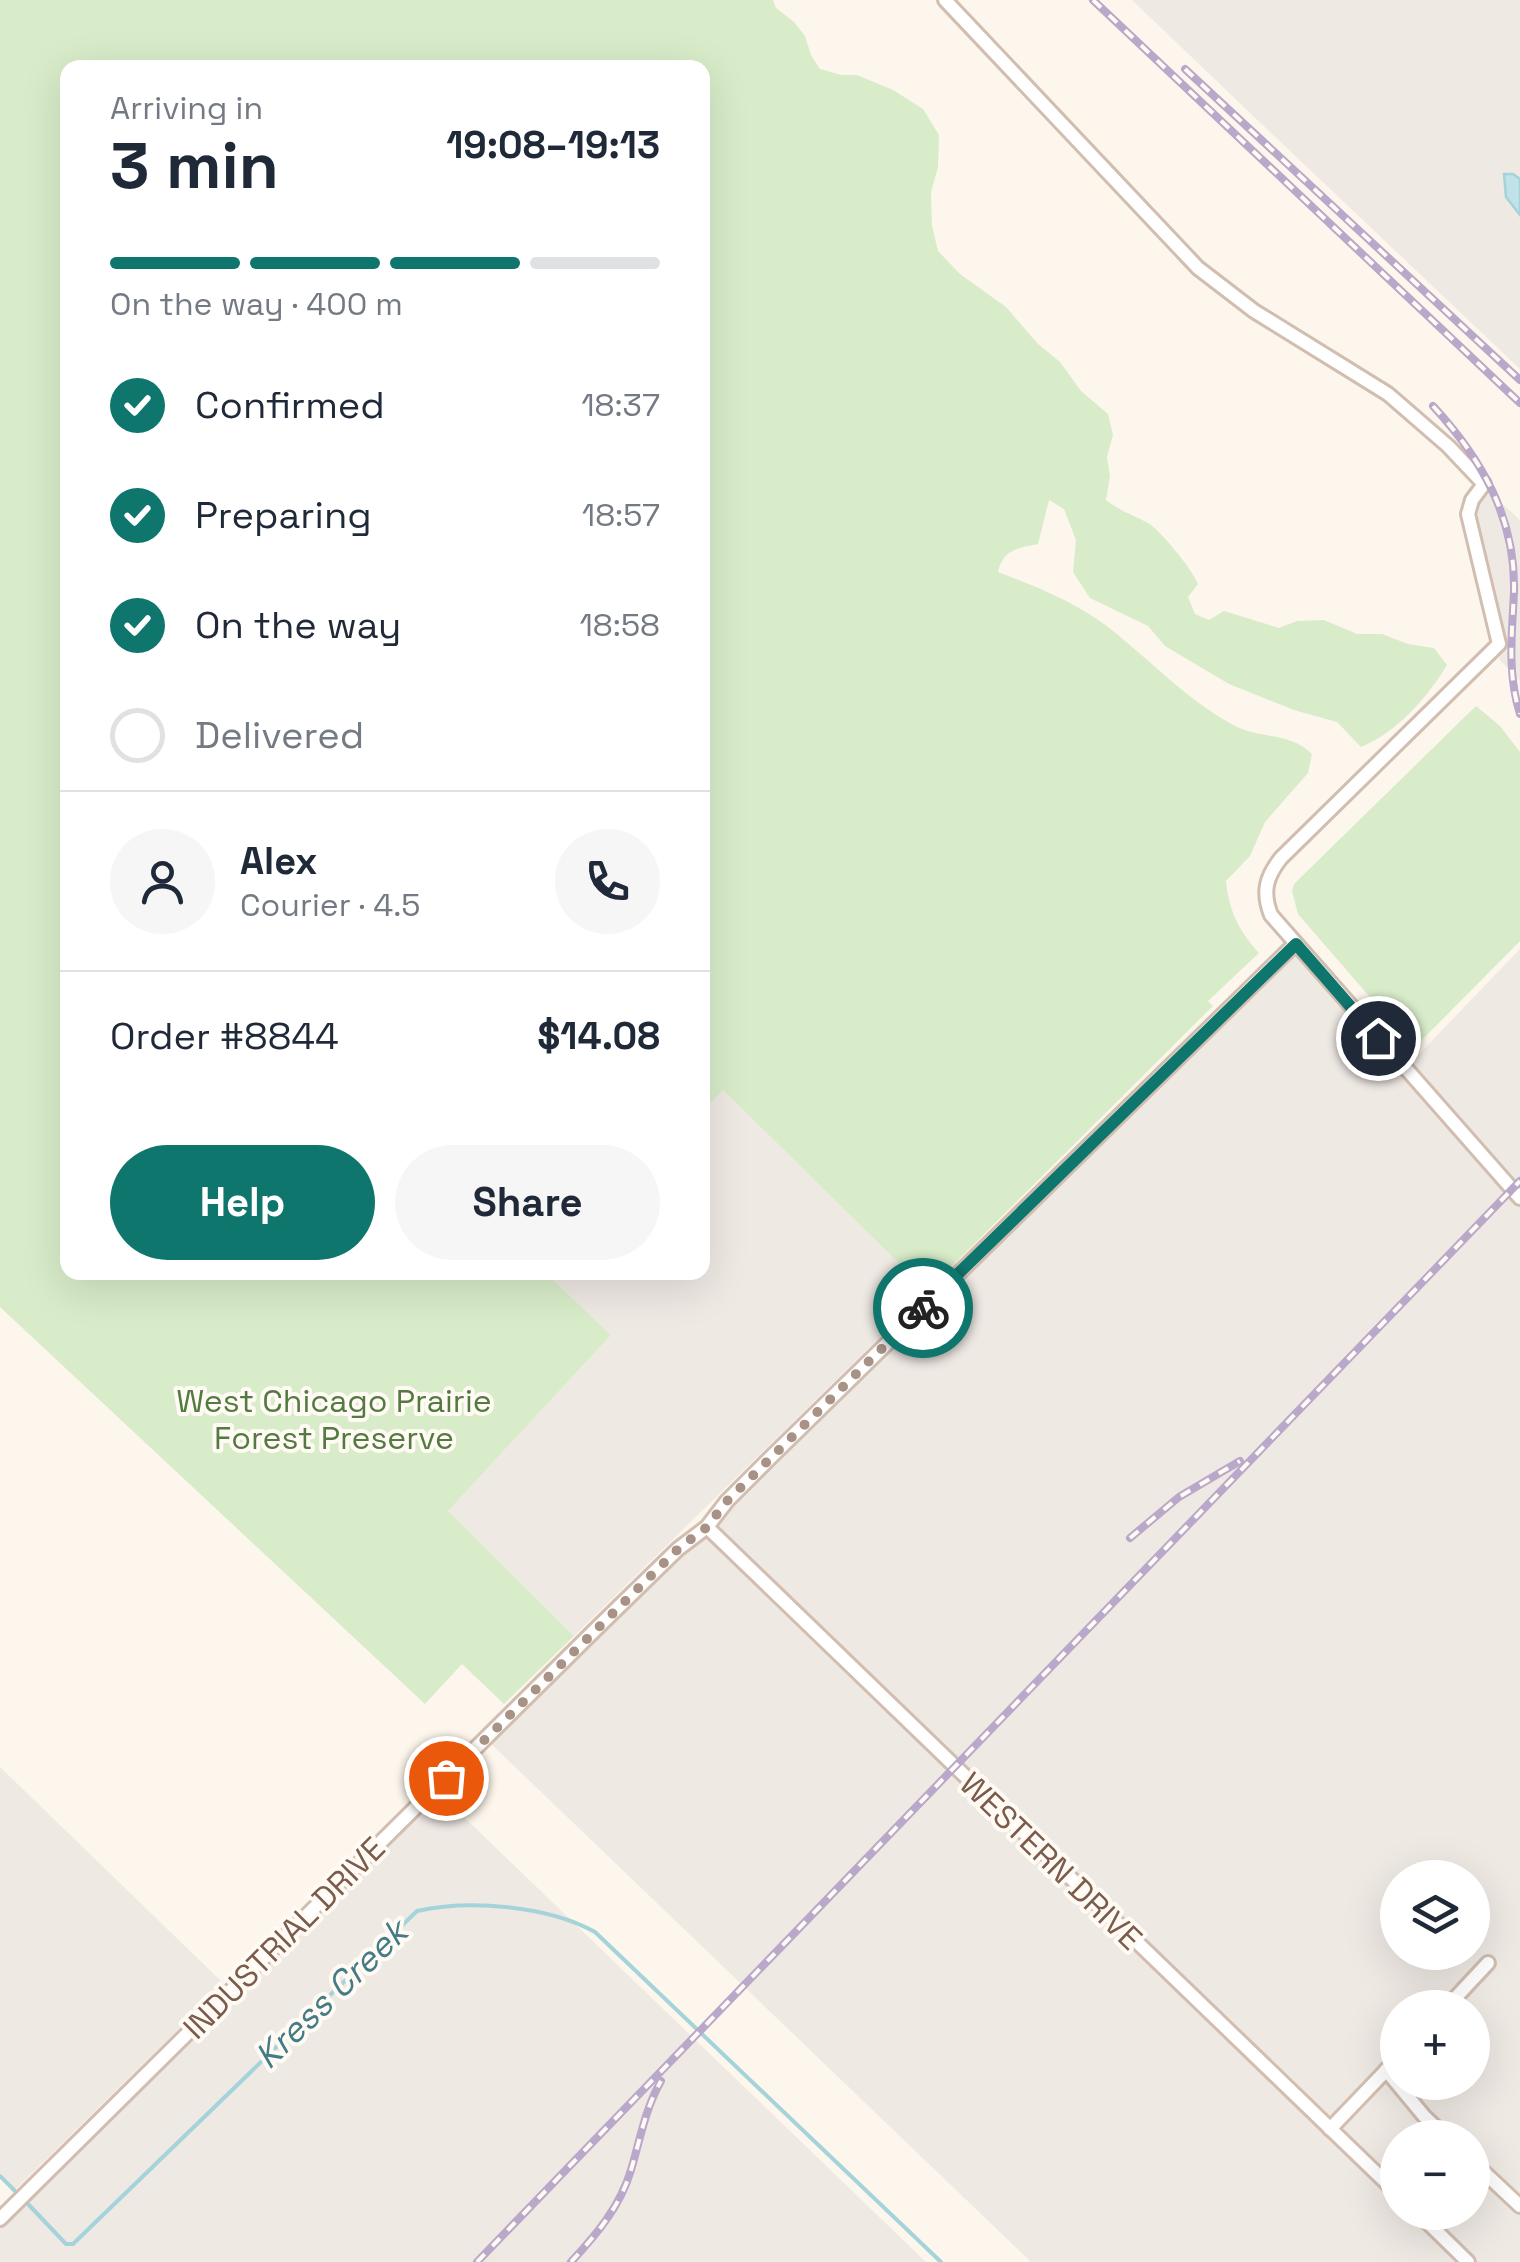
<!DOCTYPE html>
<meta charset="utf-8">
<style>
body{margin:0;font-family:"Space Grotesk",sans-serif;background:#f6f6f7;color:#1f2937;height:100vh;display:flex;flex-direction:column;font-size:38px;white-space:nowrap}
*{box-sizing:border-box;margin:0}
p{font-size:32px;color:#747a83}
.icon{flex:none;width:55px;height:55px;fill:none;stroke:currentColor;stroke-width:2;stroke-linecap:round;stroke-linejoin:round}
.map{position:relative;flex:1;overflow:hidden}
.side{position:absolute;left:60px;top:60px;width:650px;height:1220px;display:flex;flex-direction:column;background:#fff;border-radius:20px;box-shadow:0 10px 40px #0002}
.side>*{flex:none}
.tools{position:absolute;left:1380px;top:1860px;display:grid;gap:20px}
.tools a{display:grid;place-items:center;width:110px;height:110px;border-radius:50%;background:#fff;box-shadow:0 10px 40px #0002;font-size:50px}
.pin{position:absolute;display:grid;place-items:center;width:85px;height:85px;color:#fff;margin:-42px;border:5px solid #fff;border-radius:50%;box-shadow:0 2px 10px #0007}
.courier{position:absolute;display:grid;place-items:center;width:100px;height:100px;margin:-50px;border:8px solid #0f766e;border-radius:50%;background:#fff;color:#222;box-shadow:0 2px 12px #0007}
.head em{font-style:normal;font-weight:800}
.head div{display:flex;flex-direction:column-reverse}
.head{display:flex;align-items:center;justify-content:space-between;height:170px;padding:0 50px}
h1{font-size:65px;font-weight:800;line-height:75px}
.bar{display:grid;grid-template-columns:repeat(4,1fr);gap:15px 10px;align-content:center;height:120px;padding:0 50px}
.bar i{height:12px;border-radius:8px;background:#e0e1e3}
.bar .on{background:#0f766e}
.bar p{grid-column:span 4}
.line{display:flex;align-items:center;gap:25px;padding:0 50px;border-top:2px solid #e0e1e3}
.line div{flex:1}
.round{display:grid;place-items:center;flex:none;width:105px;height:105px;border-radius:52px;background:#f6f6f7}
ol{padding:0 50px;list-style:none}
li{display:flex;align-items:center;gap:30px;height:110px}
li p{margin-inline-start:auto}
li .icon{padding:10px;border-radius:50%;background:#0f766e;color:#fff;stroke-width:4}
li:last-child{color:#747a83}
li i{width:55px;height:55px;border:5px solid #e0e1e3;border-radius:50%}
.cta{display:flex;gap:20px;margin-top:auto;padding:20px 50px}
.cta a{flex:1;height:115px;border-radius:60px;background:#0f766e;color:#fff;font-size:40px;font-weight:800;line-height:115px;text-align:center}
.cta a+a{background:#f6f6f7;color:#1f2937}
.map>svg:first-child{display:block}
.industrial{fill:#efe9e4;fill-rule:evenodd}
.green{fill:#d8ecc9}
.water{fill:#bfe3e8;stroke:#a5d3da;stroke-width:2.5}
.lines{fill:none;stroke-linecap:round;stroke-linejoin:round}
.stream{stroke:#a5d3da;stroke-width:4}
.street-casing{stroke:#d1beb0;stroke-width:18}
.street{stroke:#fff;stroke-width:12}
.rail-casing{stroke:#b9a8c9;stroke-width:8}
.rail{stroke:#fffaf3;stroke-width:4;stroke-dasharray:11;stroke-linecap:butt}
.done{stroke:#a89285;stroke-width:10;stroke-dasharray:0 18}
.route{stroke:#0f766e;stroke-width:12}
.labels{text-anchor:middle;stroke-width:8;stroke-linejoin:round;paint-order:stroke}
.park-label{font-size:32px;fill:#537a41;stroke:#fffaf3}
.street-label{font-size:32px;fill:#7a5c4d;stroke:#fffaf3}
.water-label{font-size:35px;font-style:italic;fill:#437c86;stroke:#fffaf3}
</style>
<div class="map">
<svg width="1520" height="2262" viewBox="0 0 1520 2262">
<rect width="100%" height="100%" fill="#fdf6ec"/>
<g class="industrial">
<polygon points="1132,0 1520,0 1520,369 1249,112"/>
<polygon points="1488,491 1520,520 1520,681 1499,659 1505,639 1474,512"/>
<path d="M1520,949V2262H1031L488,1741L1296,953L1399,1075ZM1398,1878H1472V1952H1398ZM1398,2008H1472V2082H1398ZM1398,2138H1472V2212H1398Z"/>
<polygon points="722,1089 927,1291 574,1636 448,1511 611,1335 547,1274 549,1273 702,1272 703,1110"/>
<polygon points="0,1767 224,1984 14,2191 0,2176"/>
<polygon points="439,1793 926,2262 0,2262 0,2226"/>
</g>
<g class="green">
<path d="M0,0H773L776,8L794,22L805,36L811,55L820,69L841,75H857L893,90L923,109L939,135L938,167L931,192L932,226L938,251L960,274L1006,307L1037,343L1060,362L1081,391L1108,414L1113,435L1107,457L1110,476L1106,500C1120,511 1133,515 1148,523C1161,531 1192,569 1198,584L1188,597L1195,614L1209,620L1224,611L1279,628L1297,621L1324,620L1357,634H1382L1408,644L1434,648L1447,665C1428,697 1396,733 1361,747L1337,722L1294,710L1229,684L1165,646L1148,626L1090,598L1073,572L1076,540L1064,509L1049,500L1038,544C1017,548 1003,550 998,572C1035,586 1076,602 1108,627C1149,659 1188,701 1235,726C1261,739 1290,732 1312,754L1308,773L1265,822L1250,856L1226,881C1229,911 1239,931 1259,953L1208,1001L1213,1006L927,1291L723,1090L703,1110L702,68H68V1272L549,1273L548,1275L611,1335L448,1511L574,1636L504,1704L462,1664L425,1704L0,1307Z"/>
<polygon points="1476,706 1500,726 1520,752 1520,941 1414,1048 1298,914 1292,891 1294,884"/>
</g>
<polygon class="water" points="1504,174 1513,174 1520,179 1520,215 1506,197"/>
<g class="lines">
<g class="stream">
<polyline points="0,2176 15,2191"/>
<path d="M28,2204L66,2244H73L417,1911C470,1899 548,1906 595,1932L941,2262"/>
</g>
<defs>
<g id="street">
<path d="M945,0L1198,268L1254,311L1388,394L1448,446L1484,484L1472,500L1468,514L1499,644L1281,858C1266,877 1262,892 1271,915L1520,1198"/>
<polyline points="707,1527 1398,2194"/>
<polyline points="1446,2008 1488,1963"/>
<polyline points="1386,2070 1424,2116 1447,2138"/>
<polyline points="1330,2129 1398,2058"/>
<polyline points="1472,2161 1520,2206"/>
<polyline points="1417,2212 1468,2262"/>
<polyline points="0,2219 597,1628 678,1549 707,1527 727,1501 769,1459 1295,944"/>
</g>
</defs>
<use href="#street" class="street-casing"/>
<use href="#street" class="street"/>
<defs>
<g id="rail">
<polyline points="1093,0 1520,403"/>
<polyline points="1185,69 1520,380"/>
<path d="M1433,406C1481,458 1516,518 1514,592C1512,634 1507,673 1520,714"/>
<polyline points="1130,1538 1179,1497 1240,1461"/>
<polyline points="477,2262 1520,1181"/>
<path d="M571,2262C596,2235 620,2207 631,2170C640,2140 645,2109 661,2081"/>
</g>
</defs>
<use href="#rail" class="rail-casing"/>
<use href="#rail" class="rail"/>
</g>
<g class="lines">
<polyline class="done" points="446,1778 678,1549 707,1527 727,1501 923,1308"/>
<polyline class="route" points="923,1308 1296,944 1378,1038"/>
</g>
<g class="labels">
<g class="park-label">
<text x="334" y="1412">West Chicago Prairie<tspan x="334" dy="37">Forest Preserve</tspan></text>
</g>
<g class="street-label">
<text transform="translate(1051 1861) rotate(44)" y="11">WESTERN DRIVE</text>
<text transform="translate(284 1938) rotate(-45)" y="11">INDUSTRIAL DRIVE</text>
</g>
<g class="water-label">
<text transform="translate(331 1994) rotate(-44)" y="12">Kress Creek</text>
</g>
</g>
</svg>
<div class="tools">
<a><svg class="icon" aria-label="layers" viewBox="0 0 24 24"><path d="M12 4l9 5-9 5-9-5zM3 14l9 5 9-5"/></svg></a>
<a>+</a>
<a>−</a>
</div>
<div class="pin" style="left:446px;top:1778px;background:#ea580c"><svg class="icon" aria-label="bag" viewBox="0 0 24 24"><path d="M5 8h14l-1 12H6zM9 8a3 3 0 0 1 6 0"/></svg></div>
<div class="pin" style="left:1378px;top:1038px;background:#1f2937"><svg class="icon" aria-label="home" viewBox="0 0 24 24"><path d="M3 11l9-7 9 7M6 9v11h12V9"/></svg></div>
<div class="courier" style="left:923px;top:1308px"><svg class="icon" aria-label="bike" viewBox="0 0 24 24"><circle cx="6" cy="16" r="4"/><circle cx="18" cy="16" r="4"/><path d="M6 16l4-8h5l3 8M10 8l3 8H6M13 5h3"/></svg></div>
<section class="side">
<div class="head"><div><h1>3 min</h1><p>Arriving in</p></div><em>19:08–19:13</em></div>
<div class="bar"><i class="on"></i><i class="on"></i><i class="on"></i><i></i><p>On the way · 400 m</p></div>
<ol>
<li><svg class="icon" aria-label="check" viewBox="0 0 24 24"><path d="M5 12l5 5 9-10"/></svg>Confirmed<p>18:37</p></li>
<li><svg class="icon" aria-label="check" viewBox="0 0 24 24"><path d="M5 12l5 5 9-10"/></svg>Preparing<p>18:57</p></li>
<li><svg class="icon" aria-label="check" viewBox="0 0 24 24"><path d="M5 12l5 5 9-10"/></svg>On the way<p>18:58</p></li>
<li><i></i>Delivered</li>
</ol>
<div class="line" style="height:180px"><a class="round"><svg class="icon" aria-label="person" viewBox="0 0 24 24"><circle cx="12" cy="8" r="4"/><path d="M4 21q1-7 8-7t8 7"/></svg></a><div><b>Alex</b><p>Courier · 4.5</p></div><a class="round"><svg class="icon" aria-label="phone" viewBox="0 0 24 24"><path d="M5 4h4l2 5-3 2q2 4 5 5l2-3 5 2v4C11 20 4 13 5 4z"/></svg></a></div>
<div class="line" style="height:130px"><div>Order #8844</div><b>$14.08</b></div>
<div class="cta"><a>Help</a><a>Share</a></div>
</section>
</div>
